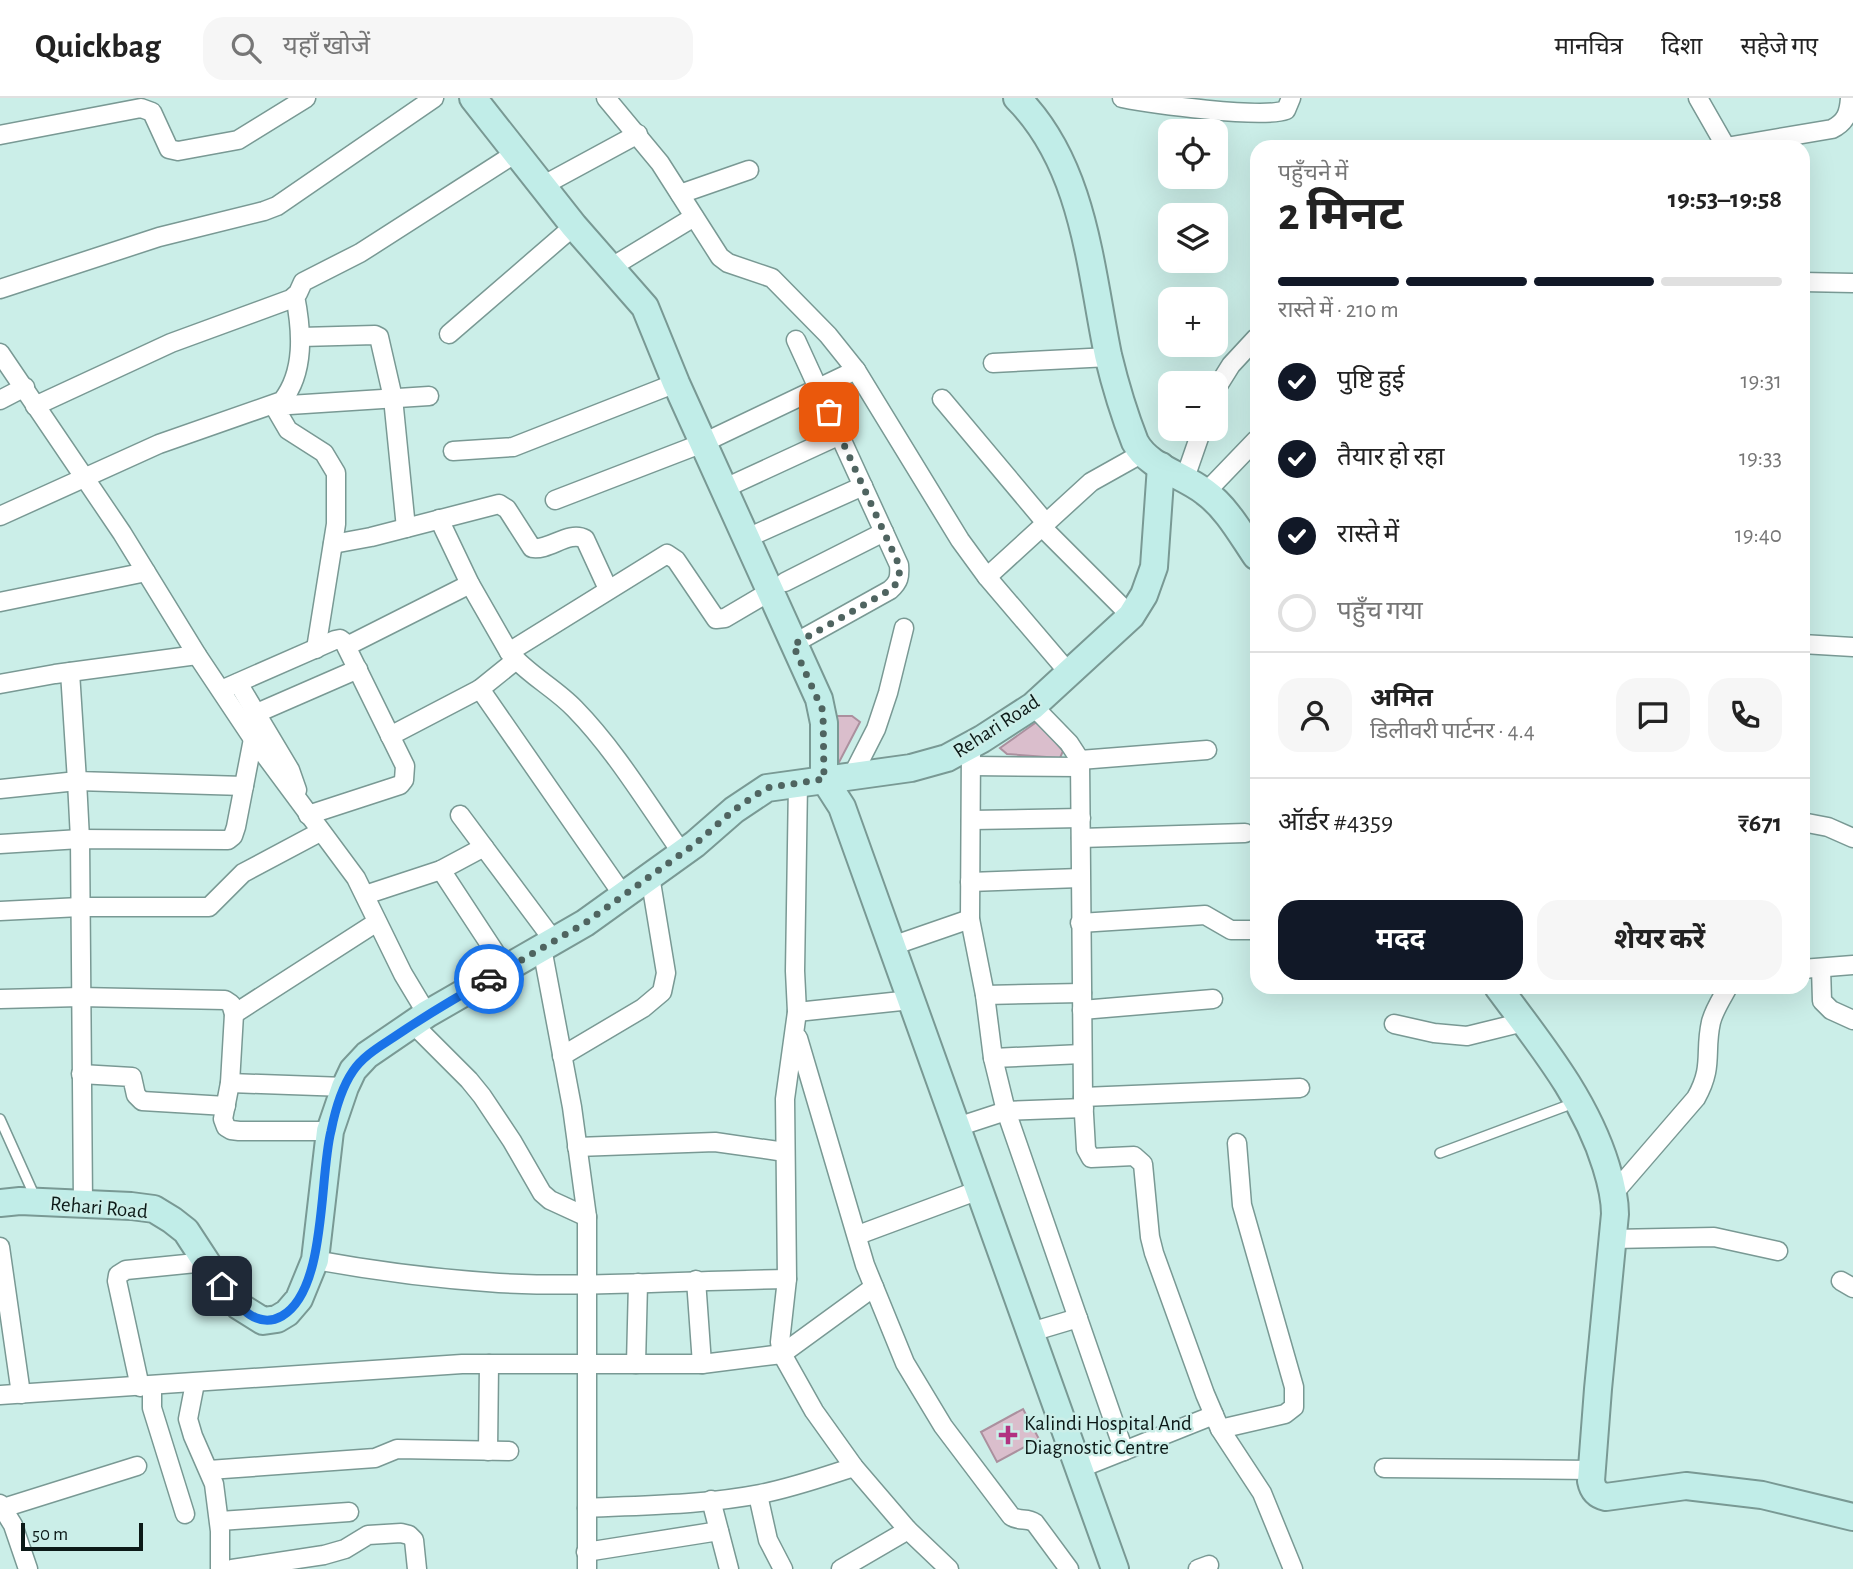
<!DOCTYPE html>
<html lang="hi">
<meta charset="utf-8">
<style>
body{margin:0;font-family:"Alegreya Sans","Noto Sans Devanagari",sans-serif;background:#f6f6f6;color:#222;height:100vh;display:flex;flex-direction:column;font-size:26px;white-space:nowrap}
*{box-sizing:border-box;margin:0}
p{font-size:23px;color:#767676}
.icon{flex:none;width:38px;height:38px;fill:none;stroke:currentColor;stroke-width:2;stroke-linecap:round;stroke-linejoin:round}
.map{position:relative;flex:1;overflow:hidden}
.drawer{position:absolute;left:1250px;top:42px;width:560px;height:854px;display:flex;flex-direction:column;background:#fff;border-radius:21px;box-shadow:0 7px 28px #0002}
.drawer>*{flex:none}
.buttons{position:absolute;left:1158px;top:21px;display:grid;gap:14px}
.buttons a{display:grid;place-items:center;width:70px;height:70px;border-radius:14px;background:#fff;box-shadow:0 7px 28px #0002;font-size:35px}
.scale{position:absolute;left:21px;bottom:18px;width:122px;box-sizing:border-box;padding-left:7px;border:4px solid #0c1917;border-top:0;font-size:19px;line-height:24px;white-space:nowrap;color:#0c1917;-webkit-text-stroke:5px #cbeee8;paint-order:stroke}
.pin{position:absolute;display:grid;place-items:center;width:60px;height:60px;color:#fff;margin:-30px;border-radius:14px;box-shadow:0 4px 10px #0006}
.courier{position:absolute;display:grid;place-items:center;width:70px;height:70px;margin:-35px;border:5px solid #1a73e8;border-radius:50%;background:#fff;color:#222;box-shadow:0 2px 9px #0007}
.headline em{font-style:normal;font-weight:700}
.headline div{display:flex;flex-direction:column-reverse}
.headline{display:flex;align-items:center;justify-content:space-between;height:119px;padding:0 28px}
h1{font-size:46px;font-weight:700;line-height:52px}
.bar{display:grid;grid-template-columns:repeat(4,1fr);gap:10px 7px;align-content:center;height:84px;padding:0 28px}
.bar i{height:9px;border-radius:5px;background:#e0e0e0}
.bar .active{background:#111827}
.bar p{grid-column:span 4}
.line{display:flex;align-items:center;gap:18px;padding:0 28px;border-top:2px solid #e0e0e0}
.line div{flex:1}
.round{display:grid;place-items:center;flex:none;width:74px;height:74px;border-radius:21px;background:#f6f6f6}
ol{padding:0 28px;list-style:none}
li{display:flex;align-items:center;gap:21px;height:77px}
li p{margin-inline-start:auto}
li .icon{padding:7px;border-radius:50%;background:#111827;color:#fff;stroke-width:4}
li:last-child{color:#767676}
li i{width:38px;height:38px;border:4px solid #e0e0e0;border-radius:50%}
.cta{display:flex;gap:14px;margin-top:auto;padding:14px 28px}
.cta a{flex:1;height:80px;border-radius:21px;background:#111827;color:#fff;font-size:28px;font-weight:700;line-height:80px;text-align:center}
.cta a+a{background:#f6f6f6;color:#222}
header{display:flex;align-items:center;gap:42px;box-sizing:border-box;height:98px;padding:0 35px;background:#fff;border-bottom:2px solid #e0e0e0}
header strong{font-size:33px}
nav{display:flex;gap:38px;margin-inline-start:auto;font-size:24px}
.search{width:490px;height:63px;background:#f6f6f6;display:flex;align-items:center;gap:18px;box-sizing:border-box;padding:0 24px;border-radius:21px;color:#767676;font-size:26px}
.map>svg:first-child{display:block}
.building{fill:#dabecc;stroke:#ab909e;stroke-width:2}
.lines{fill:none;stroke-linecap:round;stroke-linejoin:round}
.lane-casing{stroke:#799994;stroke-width:12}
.street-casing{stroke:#799994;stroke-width:21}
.secondary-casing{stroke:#799994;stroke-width:30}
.lane{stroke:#fff;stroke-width:9}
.street{stroke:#fff;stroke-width:18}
.secondary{stroke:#c1ede8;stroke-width:26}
.done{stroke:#4f6460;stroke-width:7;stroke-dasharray:0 12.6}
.route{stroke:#1a73e8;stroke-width:9}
.poi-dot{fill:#b13381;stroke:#cbeee8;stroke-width:2.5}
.labels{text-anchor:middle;stroke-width:5;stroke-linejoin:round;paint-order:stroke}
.street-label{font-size:21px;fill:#0c1917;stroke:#cbeee8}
.poi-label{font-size:21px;fill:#0c1917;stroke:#cbeee8;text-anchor:start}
</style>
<header>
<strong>Quickbag</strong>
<div class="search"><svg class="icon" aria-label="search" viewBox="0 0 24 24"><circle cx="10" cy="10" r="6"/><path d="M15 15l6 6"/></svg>यहाँ खोजें</div>
<nav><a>मानचित्र</a><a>दिशा</a><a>सहेजे गए</a></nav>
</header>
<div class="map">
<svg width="1853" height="1471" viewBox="0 0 1853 1471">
<rect width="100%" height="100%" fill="#cbeee8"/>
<g class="building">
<polygon points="830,618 852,618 860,624 837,668"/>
<polygon points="1038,623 1063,653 1060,660 1007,656 1000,650"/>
<polygon points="1023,1311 1039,1341 997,1364 981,1334"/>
</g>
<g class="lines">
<defs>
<g id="lane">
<polyline points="0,1021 35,1099"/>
<polyline points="1440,1055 1574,1005"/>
</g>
<g id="street">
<polyline points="606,0 660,65 720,159 728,165 772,180 828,237 856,272 960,442 987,479 1069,575"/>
<path d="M1122,0C1152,6 1262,21 1286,12L1291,0"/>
<polyline points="1698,0 1726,49"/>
<polyline points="0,37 141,10 152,14 169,51 178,53 238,42 306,0"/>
<path d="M1726,49L1832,31C1846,24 1849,15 1850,0"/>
<polyline points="542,88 638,36"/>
<polyline points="680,96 749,72"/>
<polyline points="610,170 694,119"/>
<polyline points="1802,184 1853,185"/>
<polyline points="0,191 159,139 264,113 277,108 434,0"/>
<polyline points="449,236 574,128"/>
<polyline points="301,239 375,237 379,239 393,300 406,430"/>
<polyline points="0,255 122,435 197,557 253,641 356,780 403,876 427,916"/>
<polyline points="993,265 1109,259"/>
<polyline points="1216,291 1231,267 1256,240"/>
<polyline points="942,301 1046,425"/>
<polyline points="0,302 25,289"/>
<polyline points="35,308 171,245 291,201 298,195 303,184 360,155 516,55"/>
<polyline points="453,353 513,349 676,285"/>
<polyline points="1185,380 1202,331"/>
<polyline points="723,391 840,337"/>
<polyline points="1206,394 1256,342"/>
<polyline points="555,402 703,345 856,272"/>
<path d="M0,418L159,346L282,303C305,274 302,233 295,198"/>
<path d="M439,421L470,486L509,554C527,576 555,590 575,611C616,653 648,707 682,755"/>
<polyline points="1042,429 1131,518"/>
<polyline points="745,441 863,388"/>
<path d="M333,446L371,439L499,406L507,411L532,450C549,453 569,432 585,441L608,491"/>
<polyline points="987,479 1091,384 1141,356"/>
<polyline points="785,484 884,434"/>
<polyline points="0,504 146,474"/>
<path d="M793,546L890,492C899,484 900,479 899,467L796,242"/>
<polyline points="1802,546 1853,549"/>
<polyline points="347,548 470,486"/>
<polyline points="316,551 336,426 336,375 324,355 288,332 274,308 429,298"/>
<polyline points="509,554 667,456 676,462 716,521 725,520 769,494"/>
<polyline points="70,574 77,683 244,688"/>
<polyline points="238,585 290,672 297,692"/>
<polyline points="0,586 55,576 197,557"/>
<polyline points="480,591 623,797"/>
<polyline points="221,592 335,542 340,541 344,544 405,668 404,682 400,687 308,717"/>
<polyline points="1033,608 1069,645 1080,662 1083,999 1086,1051 1091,1060 1134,1058 1143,1066 1150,1139 1154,1155 1205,1296 1220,1331 1262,1395 1293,1471"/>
<polyline points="257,615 358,571"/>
<polyline points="390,638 480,591 516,562"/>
<polyline points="971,647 970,821 985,897 993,960 1006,1013 1124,1353"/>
<polyline points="1080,662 1207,652"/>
<polyline points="971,668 1080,669"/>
<polyline points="852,678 876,631 888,595 904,530"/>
<polyline points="798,685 795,873 797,914 785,1001 787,1181 780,1244 782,1256 814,1313 854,1369 908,1432 949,1471"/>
<polyline points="0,691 77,683 80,741 83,1106"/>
<polyline points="460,717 554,843"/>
<polyline points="971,722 1081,720"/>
<polyline points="1802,724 1828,729 1853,740"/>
<polyline points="1081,740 1245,735"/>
<polyline points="0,746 80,741 228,742 233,738 236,729 253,641"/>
<polyline points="441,772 506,871"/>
<polyline points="970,784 1080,780"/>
<polyline points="365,797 441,772 484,749"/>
<polyline points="0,813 80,809 209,809 243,775 320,734"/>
<polyline points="1080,825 1205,817 1231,832 1256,832"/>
<polyline points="892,848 970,821"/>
<polyline points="542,850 572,1009 587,1119 587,1471"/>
<polyline points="1821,870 1822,903 1831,912 1853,922"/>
<polyline points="1802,871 1853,867"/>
<polyline points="985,897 1082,895"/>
<polyline points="0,901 80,899 225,902 231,906 234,916 230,985 223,1021 226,1029 231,1032 239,1033 330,1033"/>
<polyline points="1082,912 1213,901"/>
<polyline points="797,914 911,902"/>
<polyline points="234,916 377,824"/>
<polyline points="413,926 469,982 482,998 512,1043 542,1095 550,1102 587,1119"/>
<polyline points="1394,926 1434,935 1467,938 1524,924"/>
<path d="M798,940L865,1167L905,1265L943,1328L1011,1418C1019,1424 1027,1419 1035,1425L1069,1471"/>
<polyline points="562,958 643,910 662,894 666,875 650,778"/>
<polyline points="993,960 1082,956"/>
<polyline points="81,976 132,979 136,997 142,1003 226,1008"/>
<polyline points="230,985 345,989"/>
<polyline points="1083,999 1300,990"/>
<polyline points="957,1029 1006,1013 1084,1010"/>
<polyline points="577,1049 715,1044 785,1054"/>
<path d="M1614,1095L1696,1000C1714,968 1704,955 1711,924C1714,912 1722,900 1728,889"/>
<polyline points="858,1137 979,1092"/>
<polyline points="1613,1141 1714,1139 1778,1153"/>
<polyline points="0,1149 21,1296"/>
<path d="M315,1162C375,1173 438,1181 499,1185C595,1190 691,1182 787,1181"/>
<polyline points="696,1182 702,1266"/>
<polyline points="1841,1183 1853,1190"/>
<polyline points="1031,1234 1078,1220"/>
<polyline points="636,1266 638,1185"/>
<polyline points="195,1285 188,1321 193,1338 214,1386 220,1433 220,1471"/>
<polyline points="152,1288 152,1310 185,1416"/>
<polyline points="140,1289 117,1183 118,1177 126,1172 206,1164"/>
<polyline points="0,1297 462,1266 702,1266 782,1256 874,1189"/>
<polyline points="1220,1331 1285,1316 1294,1309 1294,1289 1242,1107 1237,1045"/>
<polyline points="488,1353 489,1266"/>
<polyline points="1081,1370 1214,1317"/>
<polyline points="1384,1370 1592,1372"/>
<polyline points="209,1372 375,1360 397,1351 509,1353"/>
<polyline points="758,1397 768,1442 783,1471"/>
<polyline points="711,1402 729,1471"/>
<polyline points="0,1406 13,1427 28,1471"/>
<polyline points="3,1410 137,1368"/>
<path d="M587,1410C644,1407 703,1407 760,1396C792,1390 823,1379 854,1369"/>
<polyline points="220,1423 349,1414"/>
<polyline points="586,1454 719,1433"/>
<polyline points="232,1471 324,1457 345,1451 368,1437 401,1435 409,1437 414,1442 417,1471"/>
<polyline points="841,1471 908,1432"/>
<polyline points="1198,1471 1209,1467"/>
</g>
<g id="secondary">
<polyline points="473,0 574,128 645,209 676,285 819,601 824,625 824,681 842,709 1115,1471"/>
<path d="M1017,0C1084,67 1090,169 1108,257C1115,286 1124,316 1135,344C1149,370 1182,376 1205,394C1227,410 1241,436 1256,458"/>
<path d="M1498,889C1540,946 1585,1000 1606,1068C1611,1084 1615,1099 1615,1116L1598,1291L1591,1383C1593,1393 1597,1397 1606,1399L1686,1388L1762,1397L1853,1419"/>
<polyline points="0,1105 20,1103 131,1108 154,1111 172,1122 186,1133 222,1188 239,1208 263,1223 277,1221 287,1215 299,1201 315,1162 330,1033 345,989 353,972 367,957 427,916 585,825 695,746 734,712 767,690 911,670 947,660 982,641 1033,608 1131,518 1144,497 1154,469 1161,368"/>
</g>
</defs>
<use href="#lane" class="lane-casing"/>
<use href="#street" class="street-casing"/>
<use href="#secondary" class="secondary-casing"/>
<use href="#lane" class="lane"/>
<use href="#street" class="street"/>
<use href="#secondary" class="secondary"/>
</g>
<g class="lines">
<path class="done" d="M489,881L585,825L695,746L734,712L766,690L824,681L823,613L793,547L890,492C899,484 900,479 899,467L829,314"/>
<path class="route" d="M222,1188C236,1205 256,1233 282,1218C327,1192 319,1080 331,1033C335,1013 342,989 353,973C363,958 379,949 394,939C425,918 457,899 489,881"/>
</g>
<path class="poi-dot" d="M1004.5 1326.5h7v7h7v7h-7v7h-7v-7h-7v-7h7z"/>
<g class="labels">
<g class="street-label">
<text transform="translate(996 628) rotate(-33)" y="7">Rehari Road</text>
<text transform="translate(99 1109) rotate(5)" y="7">Rehari Road</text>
</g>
<g class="poi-label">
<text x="1024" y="1332">Kalindi Hospital And<tspan x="1024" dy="24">Diagnostic Centre</tspan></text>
</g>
</g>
</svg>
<div class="buttons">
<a><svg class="icon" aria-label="locate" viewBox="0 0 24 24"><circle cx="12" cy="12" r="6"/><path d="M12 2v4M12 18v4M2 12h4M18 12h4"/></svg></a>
<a><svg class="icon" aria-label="layers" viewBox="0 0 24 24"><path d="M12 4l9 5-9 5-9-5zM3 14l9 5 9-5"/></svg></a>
<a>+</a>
<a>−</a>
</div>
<div class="scale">50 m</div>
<div class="pin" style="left:829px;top:314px;background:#ea580c"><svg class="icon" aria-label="bag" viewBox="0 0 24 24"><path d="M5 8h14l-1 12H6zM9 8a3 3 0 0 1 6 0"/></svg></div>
<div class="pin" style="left:222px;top:1188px;background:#1f2937"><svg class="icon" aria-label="home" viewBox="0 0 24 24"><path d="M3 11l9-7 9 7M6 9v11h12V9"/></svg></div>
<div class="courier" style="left:489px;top:881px"><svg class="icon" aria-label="car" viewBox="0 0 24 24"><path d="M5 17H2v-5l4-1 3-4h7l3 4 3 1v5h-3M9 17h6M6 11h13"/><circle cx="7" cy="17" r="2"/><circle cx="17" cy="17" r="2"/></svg></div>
<section class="drawer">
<div class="headline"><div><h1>2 मिनट</h1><p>पहुँचने में</p></div><em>19:53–19:58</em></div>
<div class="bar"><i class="active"></i><i class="active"></i><i class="active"></i><i></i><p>रास्ते में · 210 m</p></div>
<ol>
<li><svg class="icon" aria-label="check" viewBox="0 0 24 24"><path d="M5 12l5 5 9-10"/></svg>पुष्टि हुई<p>19:31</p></li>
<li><svg class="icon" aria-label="check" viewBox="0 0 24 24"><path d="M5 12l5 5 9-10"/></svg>तैयार हो रहा<p>19:33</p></li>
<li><svg class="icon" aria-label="check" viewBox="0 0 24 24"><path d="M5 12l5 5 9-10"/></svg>रास्ते में<p>19:40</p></li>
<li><i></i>पहुँच गया</li>
</ol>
<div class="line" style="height:126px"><a class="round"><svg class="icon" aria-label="person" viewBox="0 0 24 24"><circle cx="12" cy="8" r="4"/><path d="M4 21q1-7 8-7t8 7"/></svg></a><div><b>अमित</b><p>डिलीवरी पार्टनर · 4.4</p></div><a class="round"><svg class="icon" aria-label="chat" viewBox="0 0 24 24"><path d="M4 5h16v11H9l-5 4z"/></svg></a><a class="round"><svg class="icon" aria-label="phone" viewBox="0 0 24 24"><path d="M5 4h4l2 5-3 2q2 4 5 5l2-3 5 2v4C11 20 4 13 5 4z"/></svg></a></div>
<div class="line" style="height:91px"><div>ऑर्डर #4359</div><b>₹671</b></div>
<div class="cta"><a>मदद</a><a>शेयर करें</a></div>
</section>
</div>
